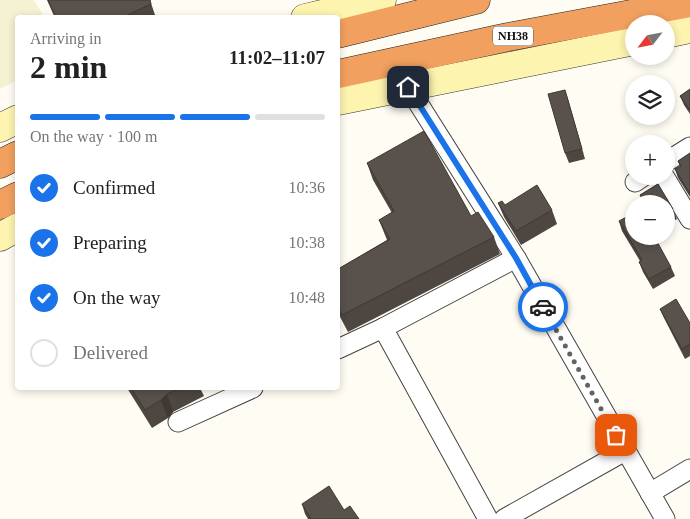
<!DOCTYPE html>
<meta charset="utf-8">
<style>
body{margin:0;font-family:"Times New Roman",serif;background:#f6f6f6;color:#222;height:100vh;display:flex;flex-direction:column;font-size:19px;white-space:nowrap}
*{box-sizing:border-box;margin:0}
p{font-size:16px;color:#767676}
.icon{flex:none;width:28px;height:28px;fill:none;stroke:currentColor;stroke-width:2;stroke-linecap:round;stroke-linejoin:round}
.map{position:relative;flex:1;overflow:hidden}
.side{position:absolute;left:15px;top:15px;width:325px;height:375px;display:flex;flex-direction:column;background:#fff;border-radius:5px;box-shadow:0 2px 8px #0003}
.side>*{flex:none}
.needle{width:32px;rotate:238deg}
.fabs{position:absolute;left:625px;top:15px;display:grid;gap:10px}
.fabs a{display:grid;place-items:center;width:50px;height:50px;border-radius:50%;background:#fff;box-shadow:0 2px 8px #0003;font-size:25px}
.pin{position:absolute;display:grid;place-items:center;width:42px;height:42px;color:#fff;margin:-21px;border-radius:10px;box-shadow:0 2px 8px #0006}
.courier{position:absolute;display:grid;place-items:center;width:50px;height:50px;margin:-25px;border:4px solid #1a73e8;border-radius:50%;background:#fff;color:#222;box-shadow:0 1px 6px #0007}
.overview em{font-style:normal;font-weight:700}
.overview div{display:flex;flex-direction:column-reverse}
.overview{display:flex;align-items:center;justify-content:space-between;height:85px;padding:0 15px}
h1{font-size:32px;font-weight:700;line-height:38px}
.bar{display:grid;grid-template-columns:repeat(4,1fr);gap:8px 5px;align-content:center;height:60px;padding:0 15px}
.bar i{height:6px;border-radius:4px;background:#e0e0e0}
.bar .active{background:#1a73e8}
.bar p{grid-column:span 4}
ol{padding:0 15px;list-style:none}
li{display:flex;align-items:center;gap:15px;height:55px}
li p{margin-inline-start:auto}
li .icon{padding:5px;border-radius:50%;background:#1a73e8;color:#fff;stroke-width:4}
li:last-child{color:#767676}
li i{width:28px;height:28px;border:2px solid #e0e0e0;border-radius:50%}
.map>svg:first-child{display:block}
.farmland{fill:#f5f2d3}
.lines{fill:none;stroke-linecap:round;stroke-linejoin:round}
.street-casing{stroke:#434343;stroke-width:21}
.secondary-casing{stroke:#323232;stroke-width:29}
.highway-casing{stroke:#212121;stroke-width:29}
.street{stroke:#fff;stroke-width:19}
.secondary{stroke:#fdf4b0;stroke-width:28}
.highway{stroke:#f1a05f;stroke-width:28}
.wall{fill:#4d4641}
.shaded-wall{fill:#3e3935}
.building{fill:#59514c;stroke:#3e3935}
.done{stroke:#64635f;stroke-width:5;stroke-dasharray:0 9}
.route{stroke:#1a73e8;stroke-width:6}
.labels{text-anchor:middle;stroke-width:5;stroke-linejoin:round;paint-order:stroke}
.shield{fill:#fff;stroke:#585858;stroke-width:1}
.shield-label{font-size:12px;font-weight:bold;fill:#101010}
</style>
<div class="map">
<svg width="690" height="519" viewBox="0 0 690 519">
<rect width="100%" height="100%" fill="#fffcf3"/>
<polygon class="farmland" points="0,0 34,0 44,17 18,18 17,80 0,89"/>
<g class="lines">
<defs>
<g id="street">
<polyline points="408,87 516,258 665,519"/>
<polyline points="666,162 690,147"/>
<polyline points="664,176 690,219"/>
<polyline points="635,182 644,176"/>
<polyline points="383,328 488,519"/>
<polyline points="338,349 383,328 516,258"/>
<polyline points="178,422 253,388"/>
<polyline points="650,493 690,469"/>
<polyline points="504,519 625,451"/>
</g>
<g id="secondary">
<polyline points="305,18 382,0"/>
<polyline points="666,34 690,29"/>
<polyline points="338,101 634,41"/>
<polyline points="0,128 18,119"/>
<polyline points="0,237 18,227"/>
</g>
<g id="highway">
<polyline points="338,34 476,0"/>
<polyline points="338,74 508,37 690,3"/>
<polyline points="0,164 18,155"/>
<polyline points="0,205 18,196"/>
</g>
</defs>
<use href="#street" class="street-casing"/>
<use href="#secondary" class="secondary-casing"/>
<use href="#highway" class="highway-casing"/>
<use href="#street" class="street"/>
<use href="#secondary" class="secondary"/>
<use href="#highway" class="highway"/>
</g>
<g class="wall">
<polygon points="47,0 150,0 156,18 55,18"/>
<polygon points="690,89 690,114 684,105 680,96"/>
<polygon points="565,90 585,159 569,163 565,153"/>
<polygon points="690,153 690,197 678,178 675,169 680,167 678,161"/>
<polygon points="367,163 471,216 494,237 500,254 348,332 338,313 338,269 387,240 379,220 392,213 373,180"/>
<polygon points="658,184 673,209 677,219 666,225 666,204 643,204 640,195"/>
<polygon points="498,203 505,205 552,210 557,224 521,245 504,217"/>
<polygon points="619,221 671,267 675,276 653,289 643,272 639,262 640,261 622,231"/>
<polygon points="660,309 690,323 690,356 685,359 664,318"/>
<polygon points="127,388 200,388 204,396 173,412 168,418 152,428"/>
<polygon points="302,504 344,510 359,519 308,519 305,514"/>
</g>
<g class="shaded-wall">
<polygon points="565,90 568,99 585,159 582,149"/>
<polygon points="167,394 173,412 168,418 161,400"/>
</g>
<g class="building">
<polygon points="48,0 150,0 151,4 121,18 56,18"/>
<polygon points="690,89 690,110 680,96"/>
<polygon points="565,90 582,149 565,153 548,94"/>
<polygon points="424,131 471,216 478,212 494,237 342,315 338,307 338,269 390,239 379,220 394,211 367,163"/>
<polygon points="690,153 690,194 675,169 681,166 678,161"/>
<polygon points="658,184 673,209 666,213 666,204 645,204 640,195"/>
<polygon points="537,185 552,210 516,231 498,203 502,201 505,205"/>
<polygon points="634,213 634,236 654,236 671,267 649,279 639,262 642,260 619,221"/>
<polygon points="676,299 690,323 690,344 682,349 660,309"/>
<polygon points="131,388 180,388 167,394 161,400 145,410"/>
<polygon points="329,486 344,510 350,506 359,519 311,519 302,504"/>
</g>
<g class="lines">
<polyline class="done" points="543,307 616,435"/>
<polyline class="route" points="408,87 516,258 543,307"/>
</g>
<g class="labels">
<rect class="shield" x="493" y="26.5" width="40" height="19" rx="4"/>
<g class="shield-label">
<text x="513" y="40">NH38</text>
</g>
</g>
</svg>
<div class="fabs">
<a><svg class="needle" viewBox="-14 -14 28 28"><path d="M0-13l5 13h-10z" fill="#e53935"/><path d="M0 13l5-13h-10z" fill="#767676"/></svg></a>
<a><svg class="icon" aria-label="layers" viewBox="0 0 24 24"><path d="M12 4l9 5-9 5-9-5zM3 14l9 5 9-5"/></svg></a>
<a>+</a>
<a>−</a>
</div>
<div class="pin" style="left:616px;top:435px;background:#ea580c"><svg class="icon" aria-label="bag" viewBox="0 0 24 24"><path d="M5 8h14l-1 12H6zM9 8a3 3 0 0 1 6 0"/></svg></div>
<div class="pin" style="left:408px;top:87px;background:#1f2937"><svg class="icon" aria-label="home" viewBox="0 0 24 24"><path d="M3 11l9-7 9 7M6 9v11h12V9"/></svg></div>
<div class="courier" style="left:543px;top:307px"><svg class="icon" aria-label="car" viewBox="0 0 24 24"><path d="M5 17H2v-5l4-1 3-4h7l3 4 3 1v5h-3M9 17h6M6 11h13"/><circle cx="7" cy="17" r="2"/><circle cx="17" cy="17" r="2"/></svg></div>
<section class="side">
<div class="overview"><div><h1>2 min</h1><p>Arriving in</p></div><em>11:02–11:07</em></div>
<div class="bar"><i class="active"></i><i class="active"></i><i class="active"></i><i></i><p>On the way · 100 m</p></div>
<ol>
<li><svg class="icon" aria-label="check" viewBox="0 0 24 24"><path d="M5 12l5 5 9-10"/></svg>Confirmed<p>10:36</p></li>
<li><svg class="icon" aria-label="check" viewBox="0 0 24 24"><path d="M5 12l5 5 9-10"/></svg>Preparing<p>10:38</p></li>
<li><svg class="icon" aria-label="check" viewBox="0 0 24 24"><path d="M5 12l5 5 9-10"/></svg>On the way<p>10:48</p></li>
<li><i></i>Delivered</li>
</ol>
</section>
</div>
